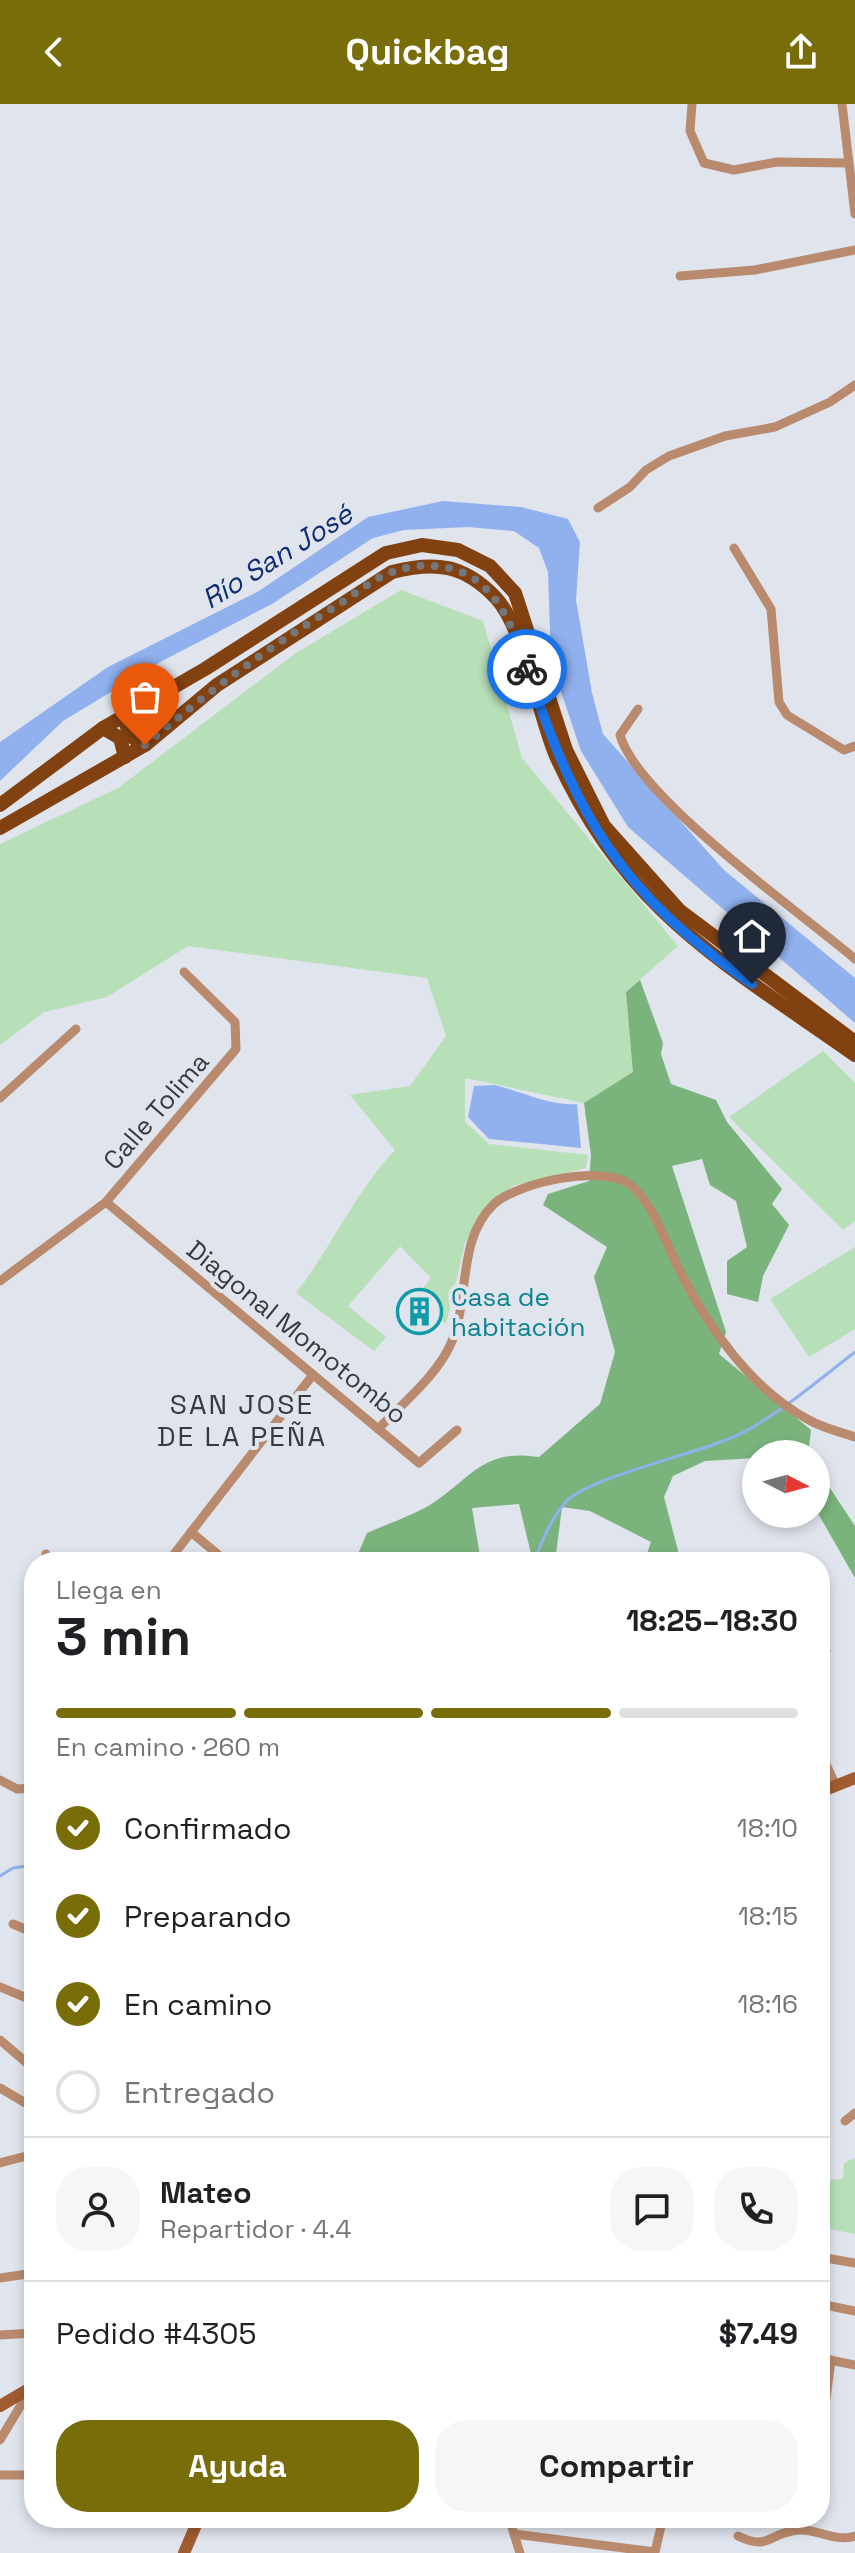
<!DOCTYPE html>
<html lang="es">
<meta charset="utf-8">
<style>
body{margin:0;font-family:"Space Grotesk",sans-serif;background:#f6f6f6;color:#202124;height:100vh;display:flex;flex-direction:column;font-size:30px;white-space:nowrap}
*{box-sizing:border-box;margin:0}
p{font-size:26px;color:#757577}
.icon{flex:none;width:44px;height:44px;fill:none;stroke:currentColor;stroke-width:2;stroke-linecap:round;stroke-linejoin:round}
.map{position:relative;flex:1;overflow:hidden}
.sheet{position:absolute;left:24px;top:1448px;width:806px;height:976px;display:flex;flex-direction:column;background:#fff;border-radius:32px;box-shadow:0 4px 12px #0003}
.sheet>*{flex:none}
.needle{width:52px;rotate:96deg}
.tools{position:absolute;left:742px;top:1336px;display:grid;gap:16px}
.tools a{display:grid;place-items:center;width:88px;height:88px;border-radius:50%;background:#fff;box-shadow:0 4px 12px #0003;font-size:40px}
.pin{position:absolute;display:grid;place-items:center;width:68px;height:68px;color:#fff;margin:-82px -34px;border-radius:50% 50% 50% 0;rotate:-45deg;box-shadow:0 0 8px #0007}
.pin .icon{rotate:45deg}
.courier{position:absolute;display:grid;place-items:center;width:80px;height:80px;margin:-40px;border:6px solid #1a73e8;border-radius:50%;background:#fff;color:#222;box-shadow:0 2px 10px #0007}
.overview em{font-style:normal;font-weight:700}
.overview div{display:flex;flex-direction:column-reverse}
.overview{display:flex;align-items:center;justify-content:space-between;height:136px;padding:0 32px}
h1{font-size:52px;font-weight:700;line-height:60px}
.bar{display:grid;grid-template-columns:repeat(4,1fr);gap:12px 8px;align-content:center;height:96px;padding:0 32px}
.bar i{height:10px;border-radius:6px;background:#e0e0e0}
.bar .selected{background:#786d08}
.bar p{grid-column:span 4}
.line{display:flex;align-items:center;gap:20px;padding:0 32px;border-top:2px solid #e0e0e0}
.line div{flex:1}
.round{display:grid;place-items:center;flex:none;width:84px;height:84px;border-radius:32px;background:#f6f6f6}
ol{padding:0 32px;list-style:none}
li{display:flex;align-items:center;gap:24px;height:88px}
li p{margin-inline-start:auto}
li .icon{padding:8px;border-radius:50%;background:#786d08;color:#fff;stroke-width:4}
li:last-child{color:#757577}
li i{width:44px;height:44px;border:4px solid #e0e0e0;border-radius:50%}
.primary-button{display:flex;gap:16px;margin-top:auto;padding:16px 32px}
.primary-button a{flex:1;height:92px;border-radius:32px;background:#786d08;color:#fff;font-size:32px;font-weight:700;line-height:92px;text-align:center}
.primary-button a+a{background:#f6f6f6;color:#202124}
header{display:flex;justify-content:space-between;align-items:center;height:104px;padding:0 32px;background:#786d08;color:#fff;font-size:36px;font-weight:700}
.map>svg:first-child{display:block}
.green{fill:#b7dfb8}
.forest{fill:#7bb37d}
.water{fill:#90b0ee}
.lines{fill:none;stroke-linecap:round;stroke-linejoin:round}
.stream{stroke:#90b0ee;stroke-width:3}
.street{stroke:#b98a6d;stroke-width:9}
.secondary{stroke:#a05c30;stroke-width:12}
.primary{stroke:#824110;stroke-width:14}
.done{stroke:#73767b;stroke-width:8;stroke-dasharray:0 14.4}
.route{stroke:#1a73e8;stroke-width:10}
.labels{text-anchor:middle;stroke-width:8;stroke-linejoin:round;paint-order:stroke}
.street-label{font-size:26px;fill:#383a3e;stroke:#e0e4ed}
.culture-label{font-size:26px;fill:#0d838f;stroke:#e0e4ed;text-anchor:start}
.water-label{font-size:28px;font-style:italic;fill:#0e2c72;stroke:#e0e4ed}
.neighbourhood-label{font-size:28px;letter-spacing:2px;fill:#383a3e;stroke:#e0e4ed}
</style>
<header><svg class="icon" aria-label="back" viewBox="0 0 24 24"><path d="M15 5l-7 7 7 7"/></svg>Quickbag<svg class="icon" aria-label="share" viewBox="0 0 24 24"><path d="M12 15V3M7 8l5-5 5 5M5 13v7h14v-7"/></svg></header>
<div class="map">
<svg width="855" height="2449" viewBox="0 0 855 2449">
<rect width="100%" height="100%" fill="#e0e4ed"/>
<g class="green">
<path d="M401,486L483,517L522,654L678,842L626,888L634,968L584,999L465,974V1018L489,1040L588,1051L586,1064L512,1082L483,1112L465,1139L446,1220L415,1194L431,1174L400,1142L348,1202L386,1233L374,1247L296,1189C332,1143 355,1088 395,1046L350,991L410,982L446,932L427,874L188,842L107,893L44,908L0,941V740L118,684L296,549Z"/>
<polygon points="823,947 855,979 855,1117 843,1126 729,1013"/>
<polygon points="855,1143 855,1225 809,1253 770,1195"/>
<polygon points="855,2054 855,2130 820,2123 820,2076 843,2075 844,2059"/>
</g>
<g class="forest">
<path d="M640,876L663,939L661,950L671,980L716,996L727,1018L782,1085L772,1100L789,1121L763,1172L758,1198L727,1190V1157L747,1143L736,1097L710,1081L702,1055L672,1062L726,1228L719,1250L811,1326L808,1350H756V1354L705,1357L673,1372L664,1393L681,1458H644L651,1438L590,1407L562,1403L555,1458H533L519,1400L472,1404L481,1458H389L358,1450L367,1429C387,1420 411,1412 430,1401C471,1375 482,1344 539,1353L600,1300L615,1248L594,1173L607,1143L543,1101L548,1090L589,1077L591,1051L584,999L633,968L626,888Z"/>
<polygon points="816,1363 855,1422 855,1474 816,1406"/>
</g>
<g class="water">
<polygon points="443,397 521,403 568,415 580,438 576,496 592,589 603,630 724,766 855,874 855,919 628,723 581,647 551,558 548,468 539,444 514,427 468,423 404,426 373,434 272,500 162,557 63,617 0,677 0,638 108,563 259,487 368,413"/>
<path d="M494,981C520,987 552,1003 577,1000L581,1044L489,1035L468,1013L474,982Z"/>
</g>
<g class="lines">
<g class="stream">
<path d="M534,1458C542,1437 550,1416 565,1399C587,1372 707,1349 746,1327C784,1306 820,1275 855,1248"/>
<polyline points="0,1772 13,1764 34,1761"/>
</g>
<g class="street">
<polyline points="692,0 690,27 704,59 734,66 777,58 847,59"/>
<polyline points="842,0 855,110"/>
<polyline points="680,172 755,166 855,146"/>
<polyline points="598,404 630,383 646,366 669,352 725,332 775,323 830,298 855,281"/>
<polyline points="734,444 771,505 779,598 787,611 844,646 855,642"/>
<path d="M638,605L620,631C637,693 801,809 855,855"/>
<polyline points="0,994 76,925"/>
<polyline points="106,1098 419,1359 457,1326"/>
<polyline points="0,1177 106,1098 236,945 235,918 184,868"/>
<path d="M378,1325C402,1300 439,1270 452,1237C470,1193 457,1135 494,1100C518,1078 606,1059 632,1082C653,1101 665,1136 677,1161C705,1219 750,1285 809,1316C823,1324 840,1328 855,1333"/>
<polyline points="191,1428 227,1458"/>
<polyline points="46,1450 50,1458"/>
<polyline points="171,1454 312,1272"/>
<polyline points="820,1544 826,1547 820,1560"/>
<polyline points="820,1647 836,1682"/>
<polyline points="0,1676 17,1685 34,1684"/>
<polyline points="13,1820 34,1829"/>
<polyline points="0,1883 34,1897"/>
<polyline points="0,1936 34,1965"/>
<polyline points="0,1984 34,2004"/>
<polyline points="845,2017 855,2009"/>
<polyline points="0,2059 34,2050"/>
<polyline points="820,2153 855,2159"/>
<polyline points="0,2174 34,2169"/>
<polyline points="820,2200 855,2207"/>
<polyline points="0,2231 34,2229"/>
<polyline points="820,2254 855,2261"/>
<polyline points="0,2336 30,2286"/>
<polyline points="820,2341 831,2256"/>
<polyline points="0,2371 27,2371 34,2368"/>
<polyline points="509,2414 520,2449"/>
<polyline points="514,2430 655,2448 663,2414"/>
<path d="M738,2432C767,2446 767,2432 792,2427C815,2422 832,2439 855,2432"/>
</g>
<g class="secondary">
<polyline points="820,1688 855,1674"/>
<polyline points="0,2302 34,2282"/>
<polyline points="184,2449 199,2414"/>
</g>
<g class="primary">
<polyline points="123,611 130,632 145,641"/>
<polyline points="103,624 120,634 125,653"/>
<polyline points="0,701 103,624 205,565 386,449 422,441 458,446 490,462 515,489 566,646 604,722 679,806 855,938"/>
<path d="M0,724L145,641L217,581L392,468C435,457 464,460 496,494C525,526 538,610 556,652C626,808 722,857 855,951"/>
</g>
</g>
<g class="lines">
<path class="done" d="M145,641C206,589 269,543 338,501C355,490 375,473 395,467C413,461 431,460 449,464C497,475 513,525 527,565"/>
<path class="route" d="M527,565C578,715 620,789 752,880"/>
</g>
<defs>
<symbol id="building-ring" viewBox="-11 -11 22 22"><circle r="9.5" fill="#e0e4ed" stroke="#0f9aa8" stroke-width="1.5"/><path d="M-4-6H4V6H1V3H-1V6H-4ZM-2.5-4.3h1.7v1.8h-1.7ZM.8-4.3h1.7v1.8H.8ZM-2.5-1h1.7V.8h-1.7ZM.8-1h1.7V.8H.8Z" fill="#0f9aa8"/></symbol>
</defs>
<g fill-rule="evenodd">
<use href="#building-ring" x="394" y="1182" width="51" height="51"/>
</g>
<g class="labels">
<g class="street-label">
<text transform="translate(156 1007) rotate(-49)" y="9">Calle Tolima</text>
<text transform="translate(297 1228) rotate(39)" y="9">Diagonal Momotombo</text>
</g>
<g class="culture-label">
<text x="451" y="1202">Casa de<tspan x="451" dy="30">habitación</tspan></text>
</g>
<g class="water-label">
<text transform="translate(277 452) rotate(-32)" y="10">Río San José</text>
</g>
<g class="neighbourhood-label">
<text x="242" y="1310">SAN JOSE<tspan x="242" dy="32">DE LA PEÑA</tspan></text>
</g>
</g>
</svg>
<div class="tools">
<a><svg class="needle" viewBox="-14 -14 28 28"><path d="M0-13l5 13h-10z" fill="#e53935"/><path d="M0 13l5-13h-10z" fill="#757577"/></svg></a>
</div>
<div class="pin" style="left:145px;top:641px;background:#ea580c"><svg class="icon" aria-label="bag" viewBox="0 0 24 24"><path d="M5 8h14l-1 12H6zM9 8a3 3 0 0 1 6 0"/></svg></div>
<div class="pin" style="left:752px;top:880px;background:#1f2937"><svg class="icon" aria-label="home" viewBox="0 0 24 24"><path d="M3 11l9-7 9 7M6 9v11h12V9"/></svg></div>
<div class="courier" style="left:527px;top:565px"><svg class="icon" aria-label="bike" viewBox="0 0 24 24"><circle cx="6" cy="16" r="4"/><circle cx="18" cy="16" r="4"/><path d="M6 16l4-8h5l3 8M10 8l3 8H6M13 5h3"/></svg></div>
<section class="sheet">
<div class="overview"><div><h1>3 min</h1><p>Llega en</p></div><em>18:25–18:30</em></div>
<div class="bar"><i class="selected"></i><i class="selected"></i><i class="selected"></i><i></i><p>En camino · 260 m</p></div>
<ol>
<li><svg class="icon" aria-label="check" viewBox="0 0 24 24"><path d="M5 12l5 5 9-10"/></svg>Confirmado<p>18:10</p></li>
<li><svg class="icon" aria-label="check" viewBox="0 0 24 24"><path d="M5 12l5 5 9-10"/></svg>Preparando<p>18:15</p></li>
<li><svg class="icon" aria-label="check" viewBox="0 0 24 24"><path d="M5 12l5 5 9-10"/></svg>En camino<p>18:16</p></li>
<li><i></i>Entregado</li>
</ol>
<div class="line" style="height:144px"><a class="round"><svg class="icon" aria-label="person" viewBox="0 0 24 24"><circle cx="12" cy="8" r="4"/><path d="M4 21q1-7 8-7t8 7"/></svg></a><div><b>Mateo</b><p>Repartidor · 4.4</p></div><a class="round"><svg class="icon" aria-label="chat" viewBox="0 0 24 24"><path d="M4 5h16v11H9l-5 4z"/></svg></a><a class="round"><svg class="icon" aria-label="phone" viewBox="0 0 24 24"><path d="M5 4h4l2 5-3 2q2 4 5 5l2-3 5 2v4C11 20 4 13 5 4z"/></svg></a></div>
<div class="line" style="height:104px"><div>Pedido #4305</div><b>$7.49</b></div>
<div class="primary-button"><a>Ayuda</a><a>Compartir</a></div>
</section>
</div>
